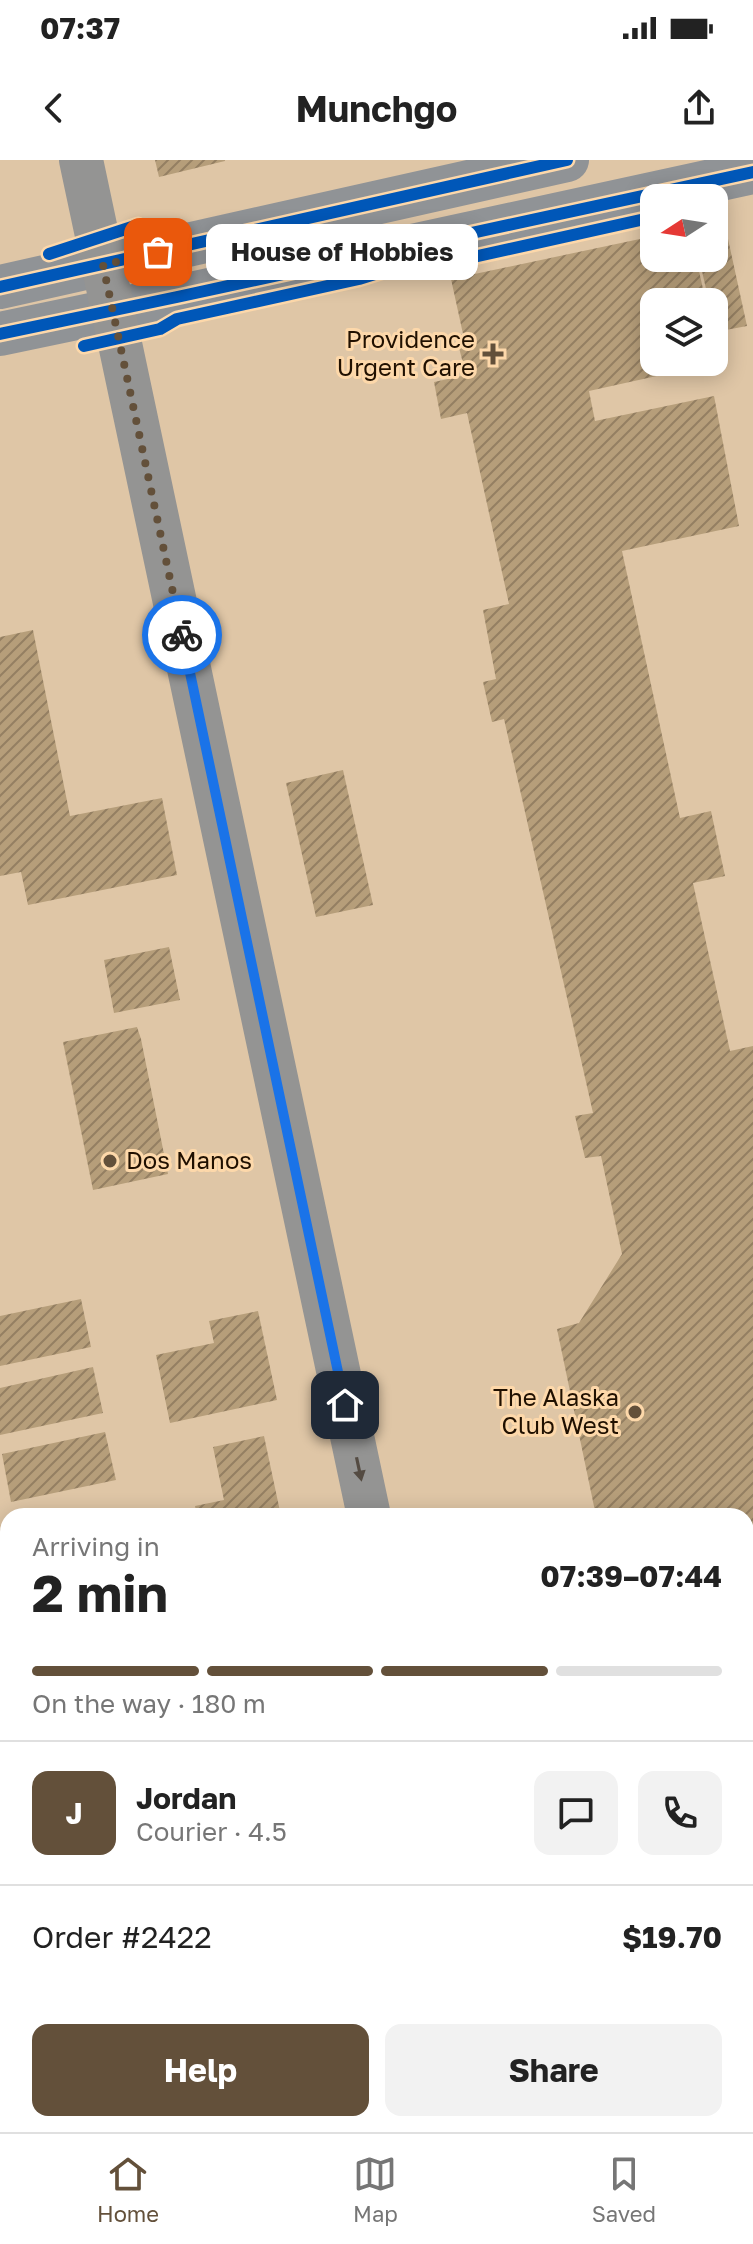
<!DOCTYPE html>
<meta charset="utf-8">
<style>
body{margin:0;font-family:"Golos Text",sans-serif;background:#f2f2f2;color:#222;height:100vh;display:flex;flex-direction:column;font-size:30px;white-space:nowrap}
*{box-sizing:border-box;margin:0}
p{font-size:26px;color:#767676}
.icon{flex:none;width:44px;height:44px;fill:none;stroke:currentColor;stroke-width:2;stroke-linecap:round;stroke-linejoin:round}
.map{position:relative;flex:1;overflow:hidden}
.details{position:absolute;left:0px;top:1348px;width:754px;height:624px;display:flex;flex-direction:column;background:#fff;border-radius:24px 24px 0 0;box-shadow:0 4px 20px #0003}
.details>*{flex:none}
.needle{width:52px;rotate:258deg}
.tools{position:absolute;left:640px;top:24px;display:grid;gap:16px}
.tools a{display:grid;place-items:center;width:88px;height:88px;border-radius:16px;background:#fff;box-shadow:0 4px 20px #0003;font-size:40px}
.pin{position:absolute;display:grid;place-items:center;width:68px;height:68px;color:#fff;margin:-34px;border-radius:16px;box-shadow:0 4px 12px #0006}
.courier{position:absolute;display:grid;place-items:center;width:80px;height:80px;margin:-40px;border:6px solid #1a73e8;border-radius:50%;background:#fff;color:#222;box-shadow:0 2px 10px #0007}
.bubble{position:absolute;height:56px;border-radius:16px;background:#fff;box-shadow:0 4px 20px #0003;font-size:26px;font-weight:700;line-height:56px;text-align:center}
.overview em{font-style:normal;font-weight:700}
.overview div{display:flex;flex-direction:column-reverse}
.overview{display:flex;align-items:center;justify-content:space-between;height:136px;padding:0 32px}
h1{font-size:52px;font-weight:700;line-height:60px}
.bar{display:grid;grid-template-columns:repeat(4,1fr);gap:12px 8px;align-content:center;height:96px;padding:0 32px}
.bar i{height:10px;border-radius:6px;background:#e0e0e0}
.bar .active{background:#63503a}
.bar p{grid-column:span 4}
.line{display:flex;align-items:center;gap:20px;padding:0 32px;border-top:2px solid #e0e0e0}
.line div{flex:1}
.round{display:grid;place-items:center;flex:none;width:84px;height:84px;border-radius:16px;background:#f2f2f2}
.primary-button{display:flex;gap:16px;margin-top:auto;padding:16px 32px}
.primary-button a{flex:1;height:92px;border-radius:16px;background:#63503a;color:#fff;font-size:32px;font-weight:700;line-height:92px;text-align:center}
.primary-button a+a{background:#f2f2f2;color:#222}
.status{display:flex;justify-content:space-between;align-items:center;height:56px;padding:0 40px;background:#fff;direction:ltr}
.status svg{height:22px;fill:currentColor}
header{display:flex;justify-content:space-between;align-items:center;height:104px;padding:0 32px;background:#fff;font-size:36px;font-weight:700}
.tab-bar{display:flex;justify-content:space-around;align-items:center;height:112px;border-top:2px solid #e0e0e0;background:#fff;font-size:22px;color:#767676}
.tab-bar a{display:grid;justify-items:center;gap:4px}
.tab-bar .active{color:#63503a}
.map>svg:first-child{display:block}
.building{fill:url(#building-hatch)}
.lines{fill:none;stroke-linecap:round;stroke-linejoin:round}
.service{stroke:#9b9d9f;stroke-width:18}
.secondary{stroke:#909396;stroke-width:44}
.primary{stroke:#949493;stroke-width:44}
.cycleway-casing{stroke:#fdd8aa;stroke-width:17}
.cycleway{stroke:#0057b8;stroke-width:12}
.oneway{fill:#544b42}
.done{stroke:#63503a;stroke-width:8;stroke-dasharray:0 14.4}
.route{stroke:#1a73e8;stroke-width:10}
.poi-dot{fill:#63503a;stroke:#fdd8aa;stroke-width:3}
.labels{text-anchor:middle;stroke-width:6;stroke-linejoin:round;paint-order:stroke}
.poi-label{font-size:24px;fill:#201000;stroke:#fdd8aa;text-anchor:end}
</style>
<div class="status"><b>07:37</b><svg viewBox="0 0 49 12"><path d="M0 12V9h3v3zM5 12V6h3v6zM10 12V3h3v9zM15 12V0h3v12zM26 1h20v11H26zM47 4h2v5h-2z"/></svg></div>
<header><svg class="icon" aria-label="back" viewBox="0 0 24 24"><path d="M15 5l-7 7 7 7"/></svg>Munchgo<svg class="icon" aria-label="share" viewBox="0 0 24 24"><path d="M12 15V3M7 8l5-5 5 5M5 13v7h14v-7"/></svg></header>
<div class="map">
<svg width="753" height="1972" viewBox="0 0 753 1972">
<defs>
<pattern id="building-hatch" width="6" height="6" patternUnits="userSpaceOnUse" patternTransform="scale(2)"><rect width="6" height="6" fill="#b69e7a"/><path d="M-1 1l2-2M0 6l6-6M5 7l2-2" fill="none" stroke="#947f62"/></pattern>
</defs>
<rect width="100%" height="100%" fill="#dfc6a6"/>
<g class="building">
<polygon points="155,0 225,0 225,1 159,17"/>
<polygon points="723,56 747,166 715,172 714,142 709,142 699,98 714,98 714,58"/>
<polygon points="654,76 654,98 696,98 706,142 654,142 654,202 714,202 715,182 720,202 589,231 595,261 714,236 739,366 622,391 680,658 711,651 725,716 693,723 730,891 753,886 753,1447 746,1448 746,1356 596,1356 557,1169 579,1163 622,1094 601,996 585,998 575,956 593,953 504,559 492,562 483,522 496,519 483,450 509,444 467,253 441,259 434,222 466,215 456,176 463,174 451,119"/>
<polygon points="33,470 70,656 162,638 177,715 28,745 21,712 0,716 0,477"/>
<polygon points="343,610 373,745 316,757 286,623"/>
<polygon points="169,787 180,840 114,853 104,800"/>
<polygon points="137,867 141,879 168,1014 93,1030 63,882"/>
<polygon points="81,1139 91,1187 0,1206 0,1156"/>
<polygon points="258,1151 277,1240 170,1263 156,1195 214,1183 209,1161"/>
<polygon points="93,1207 103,1253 0,1275 0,1228"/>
<polygon points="105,1272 116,1320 11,1342 2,1294"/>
<polygon points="264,1276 281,1356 197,1356 195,1346 224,1340 213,1287"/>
<polygon points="753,1527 753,1721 746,1722 746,1528"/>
</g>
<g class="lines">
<polyline class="service" points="746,1484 753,1483"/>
<g class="secondary">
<polyline points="0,127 567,0"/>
<polyline points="0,174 177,137 753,12"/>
<polyline points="497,1964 499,1972"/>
</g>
<g class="primary">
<polyline points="81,0 369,1356"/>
<polyline points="746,1833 753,1832"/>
<polyline points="746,1896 753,1894"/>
<polyline points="137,1972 172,1964"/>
<polyline points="411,1972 451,1964"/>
</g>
<defs>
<g id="cycleway">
<polyline points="49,94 138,65 156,79 180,74"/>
<polyline points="0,127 567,0"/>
<polyline points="0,174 177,137 753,12"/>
<polyline points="84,186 160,169 177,159 359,119 391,109 418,108 442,104 654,57"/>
</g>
</defs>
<use href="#cycleway" class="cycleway-casing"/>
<use href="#cycleway" class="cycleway"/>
</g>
<defs><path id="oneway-solid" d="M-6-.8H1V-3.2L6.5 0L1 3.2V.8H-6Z" transform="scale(2)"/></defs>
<use class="oneway" href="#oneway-solid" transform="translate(359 1309) rotate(78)"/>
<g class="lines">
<polyline class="done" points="158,92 103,105 182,475"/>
<polyline class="route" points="182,475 345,1245"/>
</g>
<g class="poi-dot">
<path d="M489 182h8v8h8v8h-8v8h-8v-8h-8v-8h8z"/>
<circle cx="110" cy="1001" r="8"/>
<circle cx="635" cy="1252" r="8"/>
</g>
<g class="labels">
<g class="poi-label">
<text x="475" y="188">Providence<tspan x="475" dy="28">Urgent Care</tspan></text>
<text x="126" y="1009" text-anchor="start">Dos Manos</text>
<text x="619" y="1246">The Alaska<tspan x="619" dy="28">Club West</tspan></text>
</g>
</g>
</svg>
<div class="tools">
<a><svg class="needle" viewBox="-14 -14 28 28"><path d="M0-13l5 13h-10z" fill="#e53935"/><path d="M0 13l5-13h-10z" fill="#767676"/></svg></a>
<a><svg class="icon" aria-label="layers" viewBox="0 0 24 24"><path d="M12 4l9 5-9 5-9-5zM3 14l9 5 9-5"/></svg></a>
</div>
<div class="pin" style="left:158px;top:92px;background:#ea580c"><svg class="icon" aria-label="bag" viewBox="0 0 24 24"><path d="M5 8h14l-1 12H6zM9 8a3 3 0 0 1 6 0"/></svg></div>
<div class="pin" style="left:345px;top:1245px;background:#1f2937"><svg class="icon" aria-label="home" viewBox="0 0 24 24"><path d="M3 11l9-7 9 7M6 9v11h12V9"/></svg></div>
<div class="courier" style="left:182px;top:475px"><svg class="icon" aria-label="bike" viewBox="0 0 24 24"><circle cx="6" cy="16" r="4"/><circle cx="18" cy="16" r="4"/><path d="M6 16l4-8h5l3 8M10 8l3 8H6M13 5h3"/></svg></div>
<div class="bubble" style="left:206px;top:64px;width:272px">House of Hobbies</div>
<section class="details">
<div class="overview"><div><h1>2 min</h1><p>Arriving in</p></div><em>07:39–07:44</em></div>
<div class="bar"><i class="active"></i><i class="active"></i><i class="active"></i><i></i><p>On the way · 180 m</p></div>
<div class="line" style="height:144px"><b class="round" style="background:#63503a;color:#fff">J</b><div><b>Jordan</b><p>Courier · 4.5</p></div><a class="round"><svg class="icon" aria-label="chat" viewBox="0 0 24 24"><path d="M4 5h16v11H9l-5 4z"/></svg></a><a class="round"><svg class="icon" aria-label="phone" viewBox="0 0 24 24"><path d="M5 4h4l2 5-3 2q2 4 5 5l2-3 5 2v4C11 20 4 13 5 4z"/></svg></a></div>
<div class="line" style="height:104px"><div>Order #2422</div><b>$19.70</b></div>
<div class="primary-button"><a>Help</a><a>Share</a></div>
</section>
</div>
<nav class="tab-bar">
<a class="active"><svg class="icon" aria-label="home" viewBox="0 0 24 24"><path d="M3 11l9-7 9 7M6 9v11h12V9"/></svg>Home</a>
<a><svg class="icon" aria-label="map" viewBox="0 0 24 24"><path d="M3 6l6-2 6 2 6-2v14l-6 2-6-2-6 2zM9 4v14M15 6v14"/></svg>Map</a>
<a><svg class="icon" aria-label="saved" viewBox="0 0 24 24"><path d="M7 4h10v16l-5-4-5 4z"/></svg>Saved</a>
</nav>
